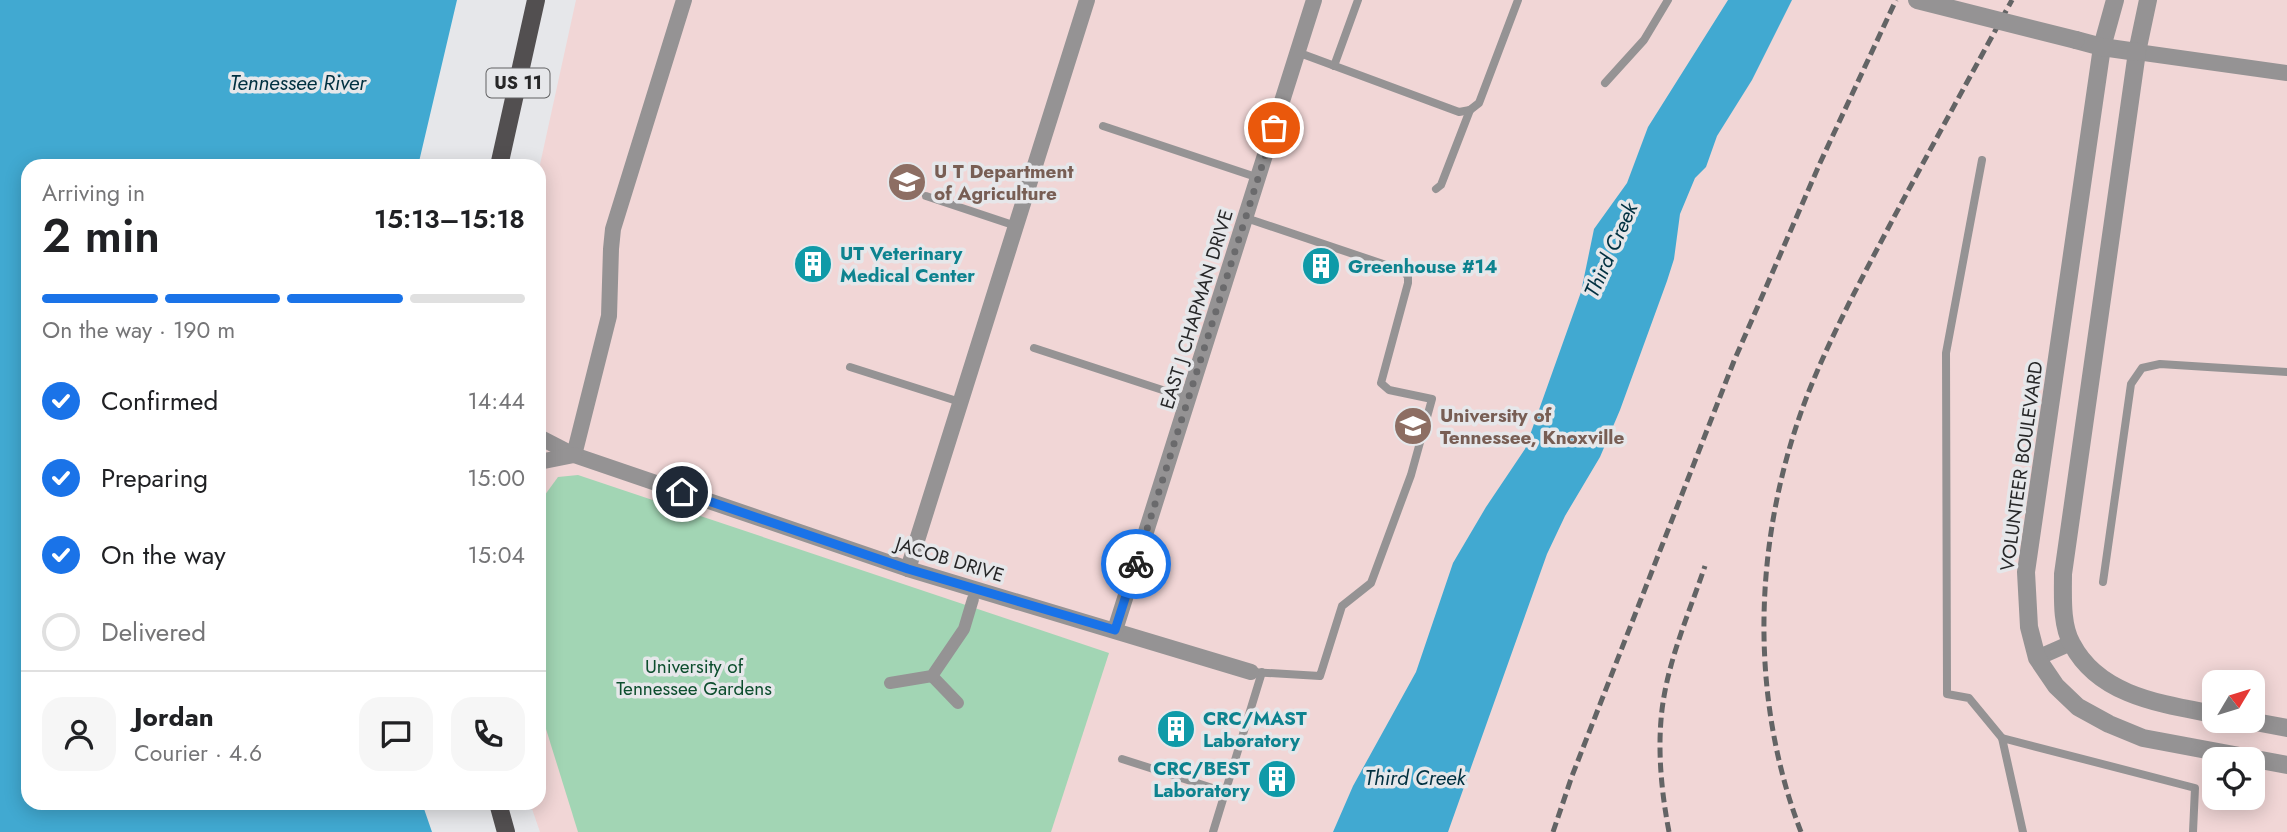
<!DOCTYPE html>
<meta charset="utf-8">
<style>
body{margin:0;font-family:Jost,sans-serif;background:#f6f6f6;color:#202124;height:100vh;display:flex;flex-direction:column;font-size:26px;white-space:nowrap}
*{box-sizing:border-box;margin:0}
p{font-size:23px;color:#757577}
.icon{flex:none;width:38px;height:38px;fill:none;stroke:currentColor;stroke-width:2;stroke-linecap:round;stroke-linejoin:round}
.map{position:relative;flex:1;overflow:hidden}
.drawer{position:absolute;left:21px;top:159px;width:525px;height:651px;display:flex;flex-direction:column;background:#fff;border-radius:21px;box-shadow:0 4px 18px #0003}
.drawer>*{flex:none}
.needle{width:46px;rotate:52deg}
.fabs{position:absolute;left:2202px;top:670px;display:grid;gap:14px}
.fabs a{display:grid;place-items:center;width:63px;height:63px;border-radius:14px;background:#fff;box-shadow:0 4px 18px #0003;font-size:35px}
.pin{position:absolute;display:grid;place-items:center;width:60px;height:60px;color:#fff;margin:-30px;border:4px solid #fff;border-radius:50%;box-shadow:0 2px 7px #0007}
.courier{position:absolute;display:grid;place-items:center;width:70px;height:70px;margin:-35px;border:5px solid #1a73e8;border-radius:50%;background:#fff;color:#222;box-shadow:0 2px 9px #0007}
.overview em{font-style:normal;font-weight:600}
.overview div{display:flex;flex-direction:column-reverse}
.overview{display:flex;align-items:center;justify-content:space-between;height:119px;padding:0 21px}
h1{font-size:46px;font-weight:600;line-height:52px}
.bar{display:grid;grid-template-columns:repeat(4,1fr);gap:10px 7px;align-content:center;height:84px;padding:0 21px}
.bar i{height:9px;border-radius:5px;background:#e0e0e0}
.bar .active{background:#1a73e8}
.bar p{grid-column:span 4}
.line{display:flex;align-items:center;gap:18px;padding:0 21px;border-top:2px solid #e0e0e0}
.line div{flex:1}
.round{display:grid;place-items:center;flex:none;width:74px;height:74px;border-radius:21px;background:#f6f6f6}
ol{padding:0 21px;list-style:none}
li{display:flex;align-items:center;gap:21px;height:77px}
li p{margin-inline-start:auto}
li .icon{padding:7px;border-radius:50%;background:#1a73e8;color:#fff;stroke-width:4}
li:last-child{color:#757577}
li i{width:38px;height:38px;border:4px solid #e0e0e0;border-radius:50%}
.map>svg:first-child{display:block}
.education{fill:#f1d6d6;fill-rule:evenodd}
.green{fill:#a2d5b4}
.water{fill:#41a9d1}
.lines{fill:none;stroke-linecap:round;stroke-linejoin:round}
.service{stroke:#959394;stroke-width:8}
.pedestrian{stroke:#959394;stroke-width:12}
.minor{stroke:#959394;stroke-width:16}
.tertiary{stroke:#959394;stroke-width:18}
.primary{stroke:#524f50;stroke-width:18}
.rail{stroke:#636465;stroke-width:5;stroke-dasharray:10 5;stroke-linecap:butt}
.tertiary-bridge{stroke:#959394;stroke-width:18}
.done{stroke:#6a6a6c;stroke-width:7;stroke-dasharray:0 12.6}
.route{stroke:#1a73e8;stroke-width:9}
.labels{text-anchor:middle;stroke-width:7;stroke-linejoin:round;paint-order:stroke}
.shield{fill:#e6e7ea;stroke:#606162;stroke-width:2}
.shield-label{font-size:18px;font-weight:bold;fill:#272728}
.education-label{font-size:19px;font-weight:bold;fill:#785e54;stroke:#e6e7ea;text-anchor:start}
.culture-label{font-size:19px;font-weight:bold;fill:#0d838f;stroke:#e6e7ea;text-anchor:start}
.street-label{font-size:19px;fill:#272728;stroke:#e6e7ea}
.park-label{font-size:19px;fill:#0d4e2e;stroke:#e6e7ea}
.water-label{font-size:21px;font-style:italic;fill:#003040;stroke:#e6e7ea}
</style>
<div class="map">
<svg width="2287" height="832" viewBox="0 0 2287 832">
<rect width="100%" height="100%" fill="#e6e7ea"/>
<path class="education" d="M576,0H2287V832H540L530,803H539V169ZM2214,682H2252V721H2214ZM2214,760H2252V798H2214Z"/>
<polygon class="green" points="578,475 1109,653 1051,832 578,832 546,729 539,689 539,503 558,477"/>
<g class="water">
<polygon points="0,0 457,0 418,166 28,166 28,803 422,803 432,832 0,832"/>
<polygon points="1728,0 1792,0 1752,80 1717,136 1706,167 1695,178 1680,214 1674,259 1667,281 1620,410 1600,457 1565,516 1547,554 1448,832 1333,832 1353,786 1416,672 1453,563 1486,507 1525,449 1581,292 1594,229 1627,183 1648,127"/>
</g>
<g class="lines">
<g class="service">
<polyline points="1297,52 1459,112 1470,110 1479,103 1518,0"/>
<polyline points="1334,66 1358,0"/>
<polyline points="1605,83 1644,40 1668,0"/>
<polyline points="1103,126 1259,178"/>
<polyline points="1982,160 1946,353 1947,694 1969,698 2002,738"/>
<polyline points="1436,189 1441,185 1470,110"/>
<polyline points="926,196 1016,226"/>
<polyline points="1246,218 1404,271 1408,277 1408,283 1381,383 1389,390 1432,399 1411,475 1371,583 1342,606 1320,676 1251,672"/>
<polyline points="1034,348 1190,399"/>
<polyline points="850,367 960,402"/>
<polyline points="2103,582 2131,384 2142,368 2160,364 2287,372"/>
<polyline points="1122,759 1225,792"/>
<polyline points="1213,832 1262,672"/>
<polyline points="2023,832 2002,738 2195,788 2193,832"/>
</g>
<g class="pedestrian">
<polyline points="932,676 958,703"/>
<polyline points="890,683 932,676 964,629 973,599"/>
</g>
<g class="minor">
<polyline points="2137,52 2287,73"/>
<polyline points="539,437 574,455 908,569 1251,672"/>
<polyline points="574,455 609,316 611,249 613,229 684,0"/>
<polyline points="539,462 574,455"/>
<polyline points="908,569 1087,0"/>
<polyline points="1115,630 1314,0"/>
<polyline points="2037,658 2071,643"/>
</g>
<g class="tertiary">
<polyline points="2115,0 2102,47 2026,572 2029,627 2037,658 2056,686 2078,707 2109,724 2143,738 2287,765"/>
<path d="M2148,0L2137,52L2063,574C2063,596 2061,625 2072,644C2099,696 2162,704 2214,714"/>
<polyline points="2076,40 2102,47 2137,52"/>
<polyline points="2250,721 2287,728"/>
</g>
<g class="primary">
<polyline points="499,166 536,0"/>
<polyline points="498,803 506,832"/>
</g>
<g class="rail">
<polyline points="1553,832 1572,776 1734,361 1820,163 1896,0"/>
<path d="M1669,832C1662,795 1658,757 1661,720C1665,667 1688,616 1705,566"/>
<path d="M1801,832C1747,692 1754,530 1809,391C1833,331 1863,276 1893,219C1932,146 1972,73 2012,0"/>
</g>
<polyline class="tertiary-bridge" points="1917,0 2076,40"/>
</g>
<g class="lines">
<polyline class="done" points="1136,564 1274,128"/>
<polyline class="route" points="682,492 908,569 1115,630 1136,564"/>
</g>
<defs>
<symbol id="school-disc" viewBox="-11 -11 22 22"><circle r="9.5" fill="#8d6e63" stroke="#e6e7ea"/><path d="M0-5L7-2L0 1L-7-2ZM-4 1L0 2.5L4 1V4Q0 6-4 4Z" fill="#fff"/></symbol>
<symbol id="building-disc" viewBox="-11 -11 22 22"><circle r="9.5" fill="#0f9aa8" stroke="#e6e7ea"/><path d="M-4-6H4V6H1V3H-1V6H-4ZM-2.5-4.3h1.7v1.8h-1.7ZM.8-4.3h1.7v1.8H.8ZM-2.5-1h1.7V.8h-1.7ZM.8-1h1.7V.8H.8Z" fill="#fff"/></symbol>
<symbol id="university-disc" viewBox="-11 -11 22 22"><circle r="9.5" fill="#8d6e63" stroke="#e6e7ea"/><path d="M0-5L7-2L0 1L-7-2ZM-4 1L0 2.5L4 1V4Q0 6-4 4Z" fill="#fff"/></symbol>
</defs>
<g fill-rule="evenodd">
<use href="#school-disc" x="885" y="160" width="44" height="44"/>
<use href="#building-disc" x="791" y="242" width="44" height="44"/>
<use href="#building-disc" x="1299" y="244" width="44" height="44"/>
<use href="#university-disc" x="1391" y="404" width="44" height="44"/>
<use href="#building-disc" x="1154" y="707" width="44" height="44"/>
<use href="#building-disc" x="1255" y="757" width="44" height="44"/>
</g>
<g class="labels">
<rect class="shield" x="486.5" y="68.5" width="63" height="29" rx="5"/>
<g class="shield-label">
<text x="518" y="89">US 11</text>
</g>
<g class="education-label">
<text x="934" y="178">U T Department<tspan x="934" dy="22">of Agriculture</tspan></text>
<text x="1440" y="422">University of<tspan x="1440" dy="22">Tennessee, Knoxville</tspan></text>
</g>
<g class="culture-label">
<text x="840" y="260">UT Veterinary<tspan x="840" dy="22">Medical Center</tspan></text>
<text x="1348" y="273">Greenhouse #14</text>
<text x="1203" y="725">CRC/MAST<tspan x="1203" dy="22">Laboratory</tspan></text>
<text x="1250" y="775" text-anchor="end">CRC/BEST<tspan x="1250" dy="22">Laboratory</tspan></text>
</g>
<g class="street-label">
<text transform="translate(1196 309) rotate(-73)" y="7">EAST J CHAPMAN DRIVE</text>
<text transform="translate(2021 466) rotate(-82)" y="7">VOLUNTEER BOULEVARD</text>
<text transform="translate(950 559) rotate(17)" y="7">JACOB DRIVE</text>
</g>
<g class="park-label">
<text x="694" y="673">University of<tspan x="694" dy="22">Tennessee Gardens</tspan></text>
</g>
<g class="water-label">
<text x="298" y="90">Tennessee River</text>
<text transform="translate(1611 250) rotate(-66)" y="7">Third Creek</text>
<text x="1415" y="785">Third Creek</text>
</g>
</g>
</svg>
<div class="fabs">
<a><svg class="needle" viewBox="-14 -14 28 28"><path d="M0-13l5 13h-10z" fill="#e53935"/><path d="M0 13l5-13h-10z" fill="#757577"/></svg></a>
<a><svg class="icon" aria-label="locate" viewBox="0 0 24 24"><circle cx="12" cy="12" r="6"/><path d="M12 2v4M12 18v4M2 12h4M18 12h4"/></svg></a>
</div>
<div class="pin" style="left:1274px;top:128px;background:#ea580c"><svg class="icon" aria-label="bag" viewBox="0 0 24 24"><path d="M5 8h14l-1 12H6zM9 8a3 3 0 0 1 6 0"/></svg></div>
<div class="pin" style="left:682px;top:492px;background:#1f2937"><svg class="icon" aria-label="home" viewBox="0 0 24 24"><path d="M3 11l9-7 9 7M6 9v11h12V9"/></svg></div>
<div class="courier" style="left:1136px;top:564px"><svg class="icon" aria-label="bike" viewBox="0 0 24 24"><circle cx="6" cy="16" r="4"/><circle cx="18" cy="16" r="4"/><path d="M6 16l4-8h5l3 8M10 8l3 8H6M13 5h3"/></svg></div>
<section class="drawer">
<div class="overview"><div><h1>2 min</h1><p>Arriving in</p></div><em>15:13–15:18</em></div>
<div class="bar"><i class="active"></i><i class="active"></i><i class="active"></i><i></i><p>On the way · 190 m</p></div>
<ol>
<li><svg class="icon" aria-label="check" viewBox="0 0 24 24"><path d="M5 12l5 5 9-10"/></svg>Confirmed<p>14:44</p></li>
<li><svg class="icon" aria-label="check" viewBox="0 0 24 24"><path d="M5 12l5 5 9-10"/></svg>Preparing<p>15:00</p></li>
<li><svg class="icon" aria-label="check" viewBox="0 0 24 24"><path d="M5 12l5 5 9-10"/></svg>On the way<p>15:04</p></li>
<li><i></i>Delivered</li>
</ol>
<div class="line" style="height:126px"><a class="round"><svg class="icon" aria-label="person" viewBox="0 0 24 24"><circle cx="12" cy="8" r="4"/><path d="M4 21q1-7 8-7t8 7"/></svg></a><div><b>Jordan</b><p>Courier · 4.6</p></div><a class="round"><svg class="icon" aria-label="chat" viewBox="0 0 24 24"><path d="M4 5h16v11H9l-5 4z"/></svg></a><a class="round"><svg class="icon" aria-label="phone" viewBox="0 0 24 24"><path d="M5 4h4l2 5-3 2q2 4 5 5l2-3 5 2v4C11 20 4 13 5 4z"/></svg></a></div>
</section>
</div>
